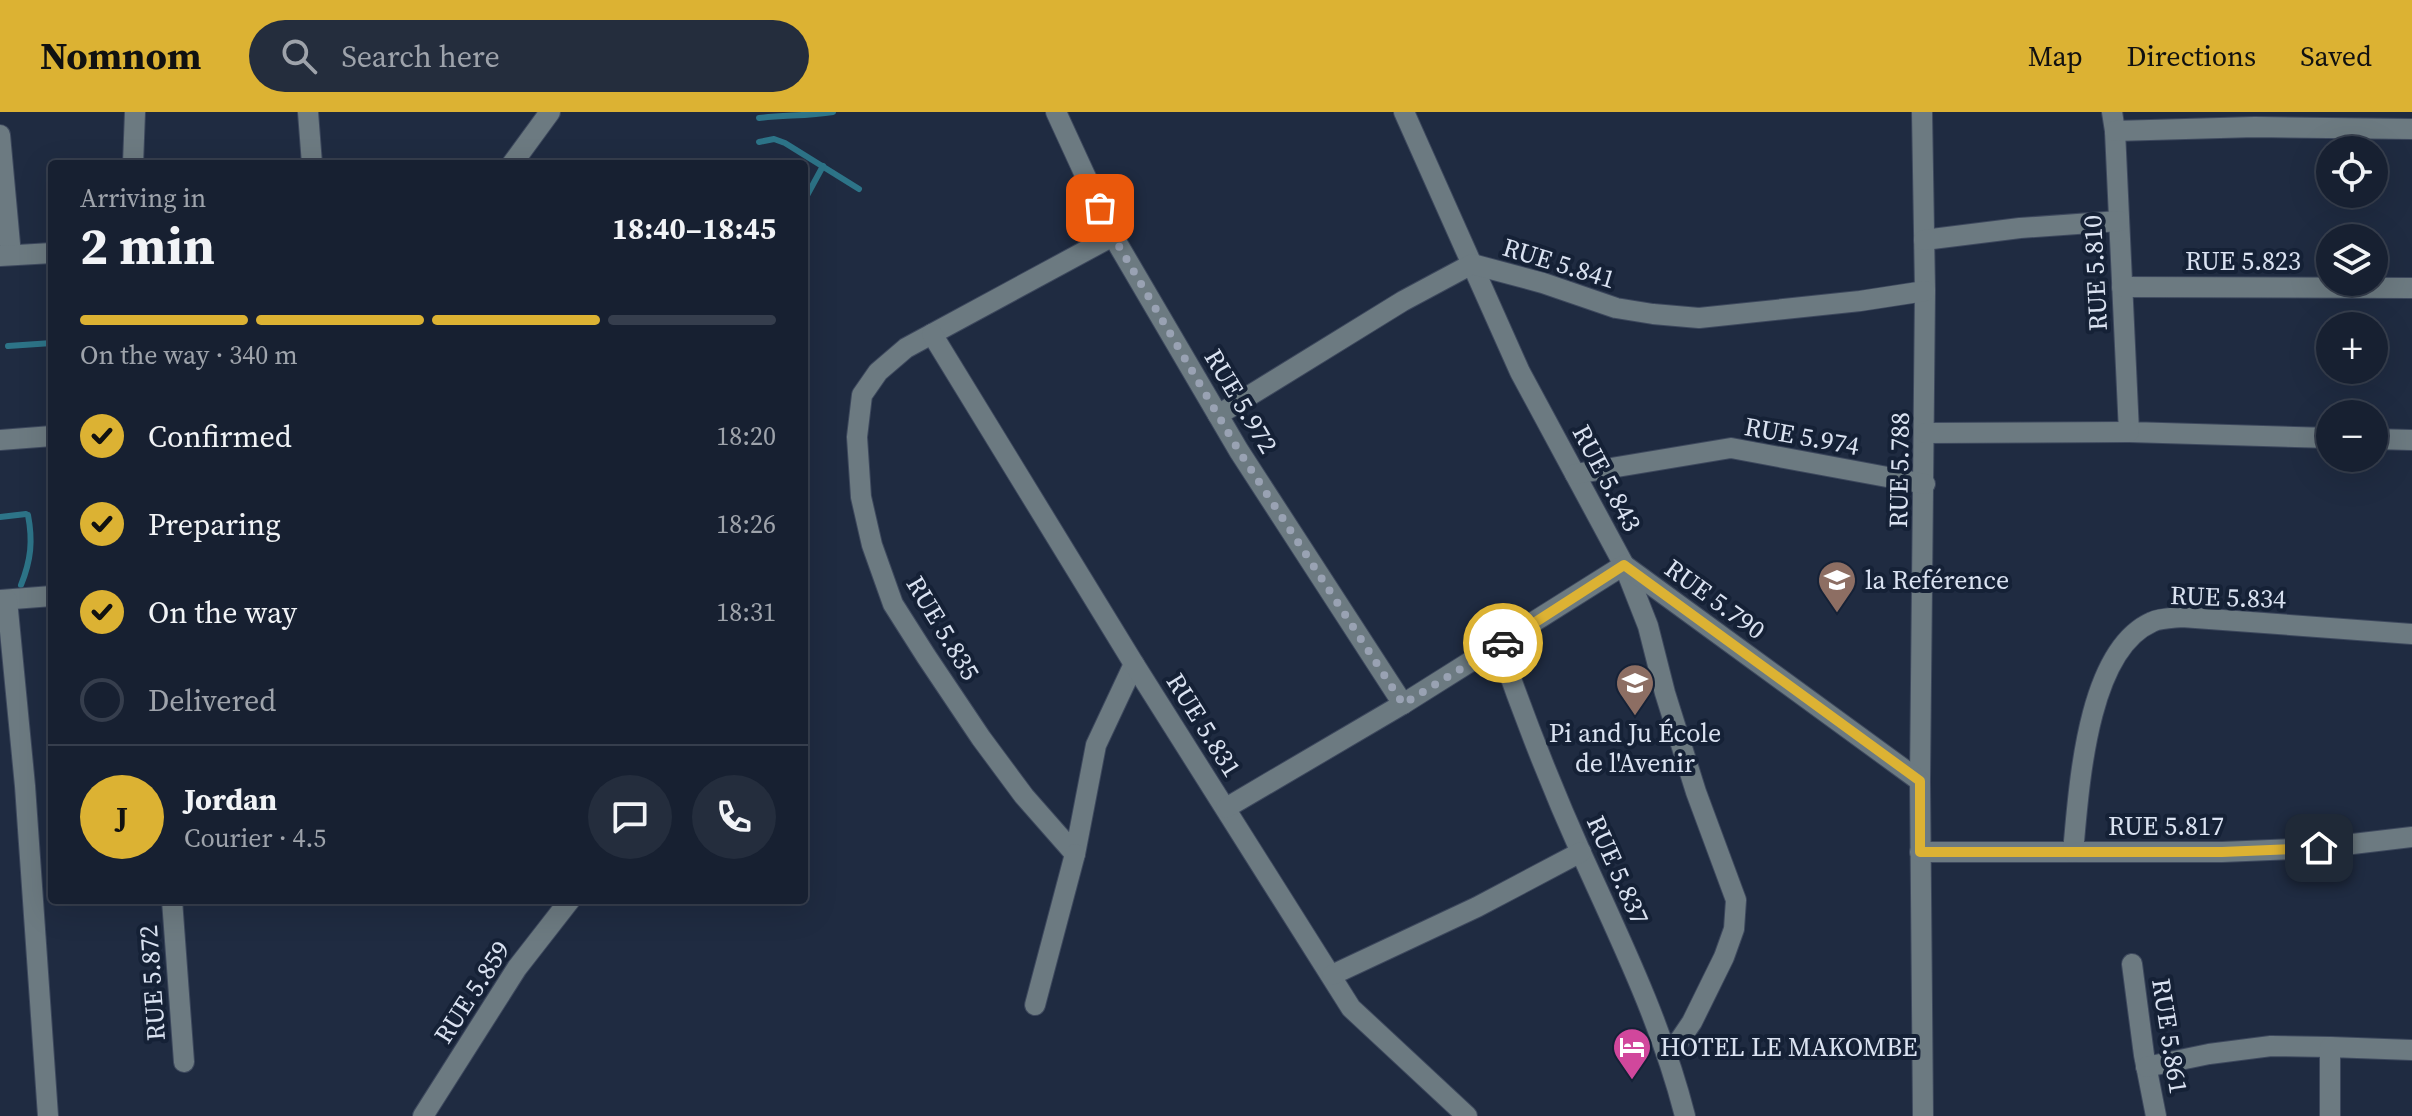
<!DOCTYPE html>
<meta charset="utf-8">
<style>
body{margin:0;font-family:"Source Serif 4",serif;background:#242d3d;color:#f1f3f6;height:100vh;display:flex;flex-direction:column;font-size:30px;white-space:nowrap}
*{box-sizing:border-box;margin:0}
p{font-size:26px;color:#9ea3ab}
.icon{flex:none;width:44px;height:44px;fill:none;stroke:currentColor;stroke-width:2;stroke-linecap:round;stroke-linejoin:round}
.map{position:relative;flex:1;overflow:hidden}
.details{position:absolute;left:48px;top:48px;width:760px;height:744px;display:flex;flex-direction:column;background:#172031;border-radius:8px;box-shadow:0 8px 32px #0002,0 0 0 2px #363e4d}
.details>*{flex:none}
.fabs{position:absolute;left:2316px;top:24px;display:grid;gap:16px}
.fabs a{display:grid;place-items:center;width:72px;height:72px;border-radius:50%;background:#172031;box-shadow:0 8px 32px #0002,0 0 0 2px #363e4d;font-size:40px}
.pin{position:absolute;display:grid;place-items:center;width:68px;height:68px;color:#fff;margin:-34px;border-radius:16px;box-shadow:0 4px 12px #0006}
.courier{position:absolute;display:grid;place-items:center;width:80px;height:80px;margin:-40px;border:6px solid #dcb233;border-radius:50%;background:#fff;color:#222;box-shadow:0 2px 10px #0007}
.headline em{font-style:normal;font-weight:700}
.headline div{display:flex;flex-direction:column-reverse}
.headline{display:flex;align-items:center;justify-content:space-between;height:136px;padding:0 32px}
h1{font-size:52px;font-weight:700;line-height:60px}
.bar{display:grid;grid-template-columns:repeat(4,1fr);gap:12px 8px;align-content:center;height:96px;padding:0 32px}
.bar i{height:10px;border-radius:6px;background:#363e4d}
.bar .active{background:#dcb233}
.bar p{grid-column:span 4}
.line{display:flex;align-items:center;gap:20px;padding:0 32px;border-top:2px solid #363e4d}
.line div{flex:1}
.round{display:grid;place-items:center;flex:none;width:84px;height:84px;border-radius:42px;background:#242d3d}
ol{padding:0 32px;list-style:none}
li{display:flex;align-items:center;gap:24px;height:88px}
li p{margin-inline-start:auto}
li .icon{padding:8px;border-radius:50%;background:#dcb233;color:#111;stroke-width:4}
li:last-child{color:#9ea3ab}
li i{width:44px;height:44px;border:4px solid #363e4d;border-radius:50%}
header{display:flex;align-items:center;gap:48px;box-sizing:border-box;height:112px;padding:0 40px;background:#dcb233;color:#111}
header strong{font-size:38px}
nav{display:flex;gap:44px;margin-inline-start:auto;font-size:28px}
.search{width:560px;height:72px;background:#242d3d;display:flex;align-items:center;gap:20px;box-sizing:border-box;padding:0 28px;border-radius:44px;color:#9ea3ab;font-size:30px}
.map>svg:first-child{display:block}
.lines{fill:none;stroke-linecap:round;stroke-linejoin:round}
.stream{stroke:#2d7488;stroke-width:6}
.minor-casing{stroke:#3d485d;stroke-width:22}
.minor{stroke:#6c7a81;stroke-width:20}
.done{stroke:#99a2b3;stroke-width:8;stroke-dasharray:0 14.4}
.route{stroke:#dcb233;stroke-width:10}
.labels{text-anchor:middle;stroke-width:8;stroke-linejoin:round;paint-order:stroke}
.street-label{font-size:26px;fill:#dae2f1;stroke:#152136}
.poi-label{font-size:26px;fill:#dae2f1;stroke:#152136;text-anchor:start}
</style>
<header>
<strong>Nomnom</strong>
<div class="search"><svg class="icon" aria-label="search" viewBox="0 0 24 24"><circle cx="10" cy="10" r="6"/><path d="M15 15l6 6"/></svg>Search here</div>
<nav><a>Map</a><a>Directions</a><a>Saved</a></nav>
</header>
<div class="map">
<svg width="2412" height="1004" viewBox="0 0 2412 1004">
<rect width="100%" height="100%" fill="#1f2b41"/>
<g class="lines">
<g class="stream">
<path d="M759,6C784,3 808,4 833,0"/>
<polyline points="759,30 774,27 785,31 859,77"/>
<polyline points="804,89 823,54"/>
<polyline points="8,234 52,231"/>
<polyline points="0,405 26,402"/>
<path d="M21,473C31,448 33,429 28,403"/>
</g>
<defs>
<g id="minor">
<polyline points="308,0 312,52"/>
<polyline points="1056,0 1113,124 1239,339 1403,592"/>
<polyline points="1404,0 1520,260 1624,453 1648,514 1665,581 1696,680 1736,788 1734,817 1724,845 1692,910 1669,944"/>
<polyline points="1922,0 1925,179 1920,669 1923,1004"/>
<polyline points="2112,0 2115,19 2129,320 2330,326"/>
<polyline points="2115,19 2255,15 2412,17"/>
<polyline points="0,23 11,143"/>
<polyline points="133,52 135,0"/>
<polyline points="512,52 550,0"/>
<polyline points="1113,124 906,236 878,260 862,283 857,325 861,385 872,433 893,492 926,544 981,626 1024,684 1075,742 1096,633 1134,552"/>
<polyline points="1924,128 2020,116 2119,109"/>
<polyline points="0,144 52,141"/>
<polyline points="2122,175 2412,176"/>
<polyline points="932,222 1134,552 1351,896 1467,1004"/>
<polyline points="1218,303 1403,189 1472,152 1543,171 1616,196 1653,202 1699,206 1860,189 1925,179"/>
<polyline points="1925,321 2129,320"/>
<polyline points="2374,327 2412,328"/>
<polyline points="0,328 52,324"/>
<polyline points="1575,362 1731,336 1925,372"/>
<polyline points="0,488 52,484"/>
<polyline points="7,488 25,674 48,1004"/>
<path d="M1499,533C1524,605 1551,674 1582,743C1621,829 1662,913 1685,1004"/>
<polyline points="1226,696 1403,592 1624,453 1920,669"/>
<polyline points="1920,740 2222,740 2319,736 2412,725"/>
<path d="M2073,740C2079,678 2086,539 2152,510C2160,506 2173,506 2182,505L2412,522"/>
<polyline points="172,788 184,950"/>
<polyline points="2132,852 2144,943 2156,1004"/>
<polyline points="1332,863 1477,795 1581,740"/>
<polyline points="1035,893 1075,742"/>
<polyline points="2146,955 2209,942 2271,934 2330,935"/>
<polyline points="423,1004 517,856 570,788"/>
<polyline points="2330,1004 2330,935 2412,938"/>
</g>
</defs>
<use href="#minor" class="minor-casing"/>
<use href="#minor" class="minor"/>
</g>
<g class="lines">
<polyline class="done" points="1100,96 1113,124 1239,339 1403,592 1503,531"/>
<polyline class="route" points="1503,531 1624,453 1920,669 1920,740 2222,740 2319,736"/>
</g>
<defs>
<symbol id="school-pin" viewBox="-11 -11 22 30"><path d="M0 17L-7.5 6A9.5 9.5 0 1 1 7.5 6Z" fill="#8d6e63" stroke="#152136"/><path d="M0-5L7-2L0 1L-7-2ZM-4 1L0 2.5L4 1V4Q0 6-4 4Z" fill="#fff"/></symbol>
<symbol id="hotel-pin" viewBox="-11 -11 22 30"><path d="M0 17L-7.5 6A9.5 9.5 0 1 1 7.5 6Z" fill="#d1479c" stroke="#152136"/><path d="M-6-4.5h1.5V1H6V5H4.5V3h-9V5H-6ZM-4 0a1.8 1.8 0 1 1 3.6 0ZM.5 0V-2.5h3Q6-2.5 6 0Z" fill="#fff"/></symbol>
</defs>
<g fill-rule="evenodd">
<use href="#school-pin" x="1815" y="446" width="44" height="60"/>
<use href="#school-pin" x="1613" y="549" width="44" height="60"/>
<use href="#hotel-pin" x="1610" y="913" width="44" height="60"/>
</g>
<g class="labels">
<g class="street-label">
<text x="2243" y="158">RUE 5.823</text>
<text transform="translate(1559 151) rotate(17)" y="9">RUE 5.841</text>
<text transform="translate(2095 161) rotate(-93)" y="9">RUE 5.810</text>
<text transform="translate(1241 289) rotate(59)" y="9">RUE 5.972</text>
<text transform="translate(1802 324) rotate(10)" y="9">RUE 5.974</text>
<text transform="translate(1899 358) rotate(-89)" y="9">RUE 5.788</text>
<text transform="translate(1607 366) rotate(62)" y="9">RUE 5.843</text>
<text transform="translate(2228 485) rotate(2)" y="9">RUE 5.834</text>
<text transform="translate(1715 487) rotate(36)" y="9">RUE 5.790</text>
<text transform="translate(943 516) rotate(59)" y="9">RUE 5.835</text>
<text transform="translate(1204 613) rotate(58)" y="9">RUE 5.831</text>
<text x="2166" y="723">RUE 5.817</text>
<text transform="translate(1618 758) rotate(66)" y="9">RUE 5.837</text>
<text transform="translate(152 871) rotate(-94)" y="9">RUE 5.872</text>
<text transform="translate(472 880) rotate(-57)" y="9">RUE 5.859</text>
<text transform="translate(2170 924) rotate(81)" y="9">RUE 5.861</text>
</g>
<g class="poi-label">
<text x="1865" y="477">la Reférence</text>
<text x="1635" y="630" text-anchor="middle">Pi and Ju École<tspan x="1635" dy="30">de l'Avenir</tspan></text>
<text x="1660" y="944">HOTEL LE MAKOMBE</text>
</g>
</g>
</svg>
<div class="fabs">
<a><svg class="icon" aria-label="locate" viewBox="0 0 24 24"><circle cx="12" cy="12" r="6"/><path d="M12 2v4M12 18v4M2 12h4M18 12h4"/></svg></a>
<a><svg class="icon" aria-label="layers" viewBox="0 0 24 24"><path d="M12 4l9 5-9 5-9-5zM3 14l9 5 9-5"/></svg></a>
<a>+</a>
<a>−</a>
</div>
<div class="pin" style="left:1100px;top:96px;background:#ea580c"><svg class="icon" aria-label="bag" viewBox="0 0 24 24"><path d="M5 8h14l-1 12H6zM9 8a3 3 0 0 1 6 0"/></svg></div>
<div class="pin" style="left:2319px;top:736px;background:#1f2937"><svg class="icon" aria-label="home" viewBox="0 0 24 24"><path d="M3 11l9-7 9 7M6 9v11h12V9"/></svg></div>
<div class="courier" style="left:1503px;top:531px"><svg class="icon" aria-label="car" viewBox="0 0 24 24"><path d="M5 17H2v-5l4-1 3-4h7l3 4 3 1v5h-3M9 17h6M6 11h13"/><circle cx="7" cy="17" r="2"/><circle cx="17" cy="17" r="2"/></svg></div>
<section class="details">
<div class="headline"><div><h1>2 min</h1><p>Arriving in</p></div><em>18:40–18:45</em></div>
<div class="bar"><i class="active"></i><i class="active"></i><i class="active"></i><i></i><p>On the way · 340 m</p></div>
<ol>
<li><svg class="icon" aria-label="check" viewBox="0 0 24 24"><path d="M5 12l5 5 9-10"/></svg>Confirmed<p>18:20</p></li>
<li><svg class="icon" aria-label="check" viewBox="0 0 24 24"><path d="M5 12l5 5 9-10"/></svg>Preparing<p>18:26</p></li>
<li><svg class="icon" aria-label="check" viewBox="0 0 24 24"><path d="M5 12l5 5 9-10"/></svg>On the way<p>18:31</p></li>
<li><i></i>Delivered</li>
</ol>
<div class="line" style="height:144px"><b class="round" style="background:#dcb233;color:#111">J</b><div><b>Jordan</b><p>Courier · 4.5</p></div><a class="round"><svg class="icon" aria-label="chat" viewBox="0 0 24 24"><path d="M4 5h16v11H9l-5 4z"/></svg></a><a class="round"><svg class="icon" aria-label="phone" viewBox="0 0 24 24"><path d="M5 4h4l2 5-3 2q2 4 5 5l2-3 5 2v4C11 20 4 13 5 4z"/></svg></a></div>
</section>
</div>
